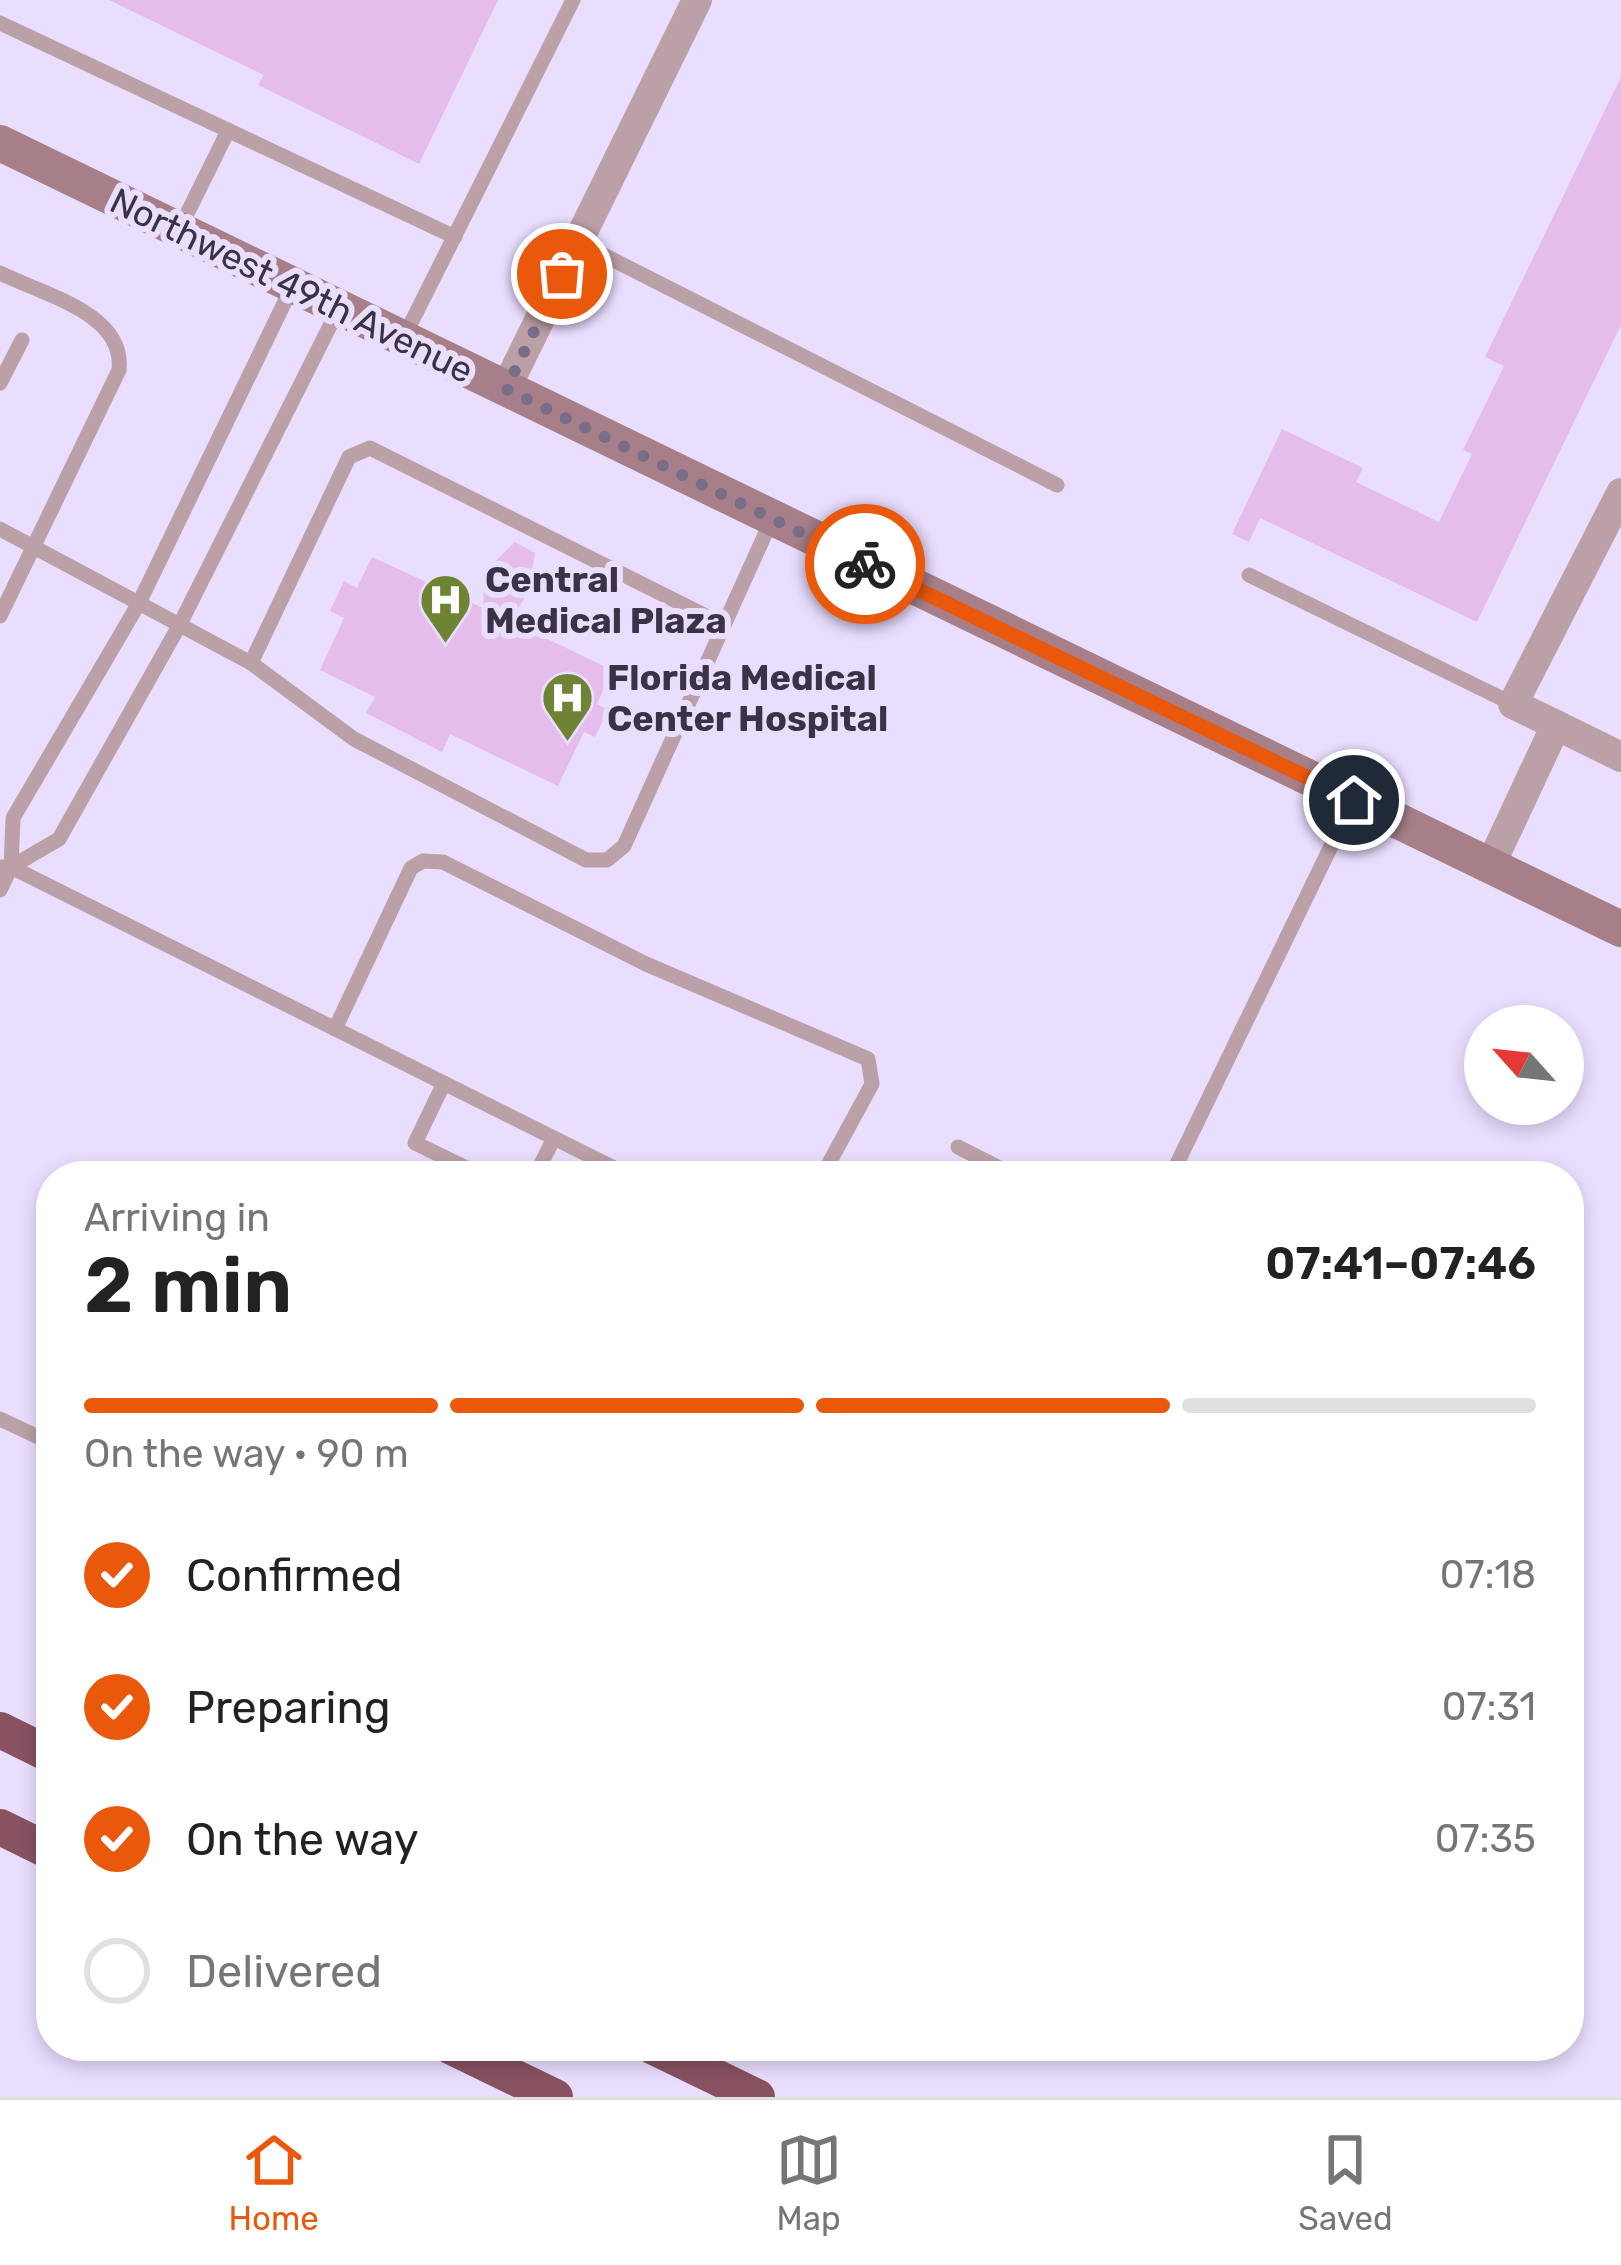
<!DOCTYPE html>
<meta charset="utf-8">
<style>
body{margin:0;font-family:Rubik,sans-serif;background:#f6f6f6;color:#222;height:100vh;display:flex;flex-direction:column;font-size:45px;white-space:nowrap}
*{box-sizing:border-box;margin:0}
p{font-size:39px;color:#767676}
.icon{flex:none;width:66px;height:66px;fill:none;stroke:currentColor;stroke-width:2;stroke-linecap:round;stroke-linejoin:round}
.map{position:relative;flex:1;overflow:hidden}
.drawer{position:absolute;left:36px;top:1161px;width:1548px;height:900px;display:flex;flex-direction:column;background:#fff;border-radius:48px;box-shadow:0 6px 18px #0003}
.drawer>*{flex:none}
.needle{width:78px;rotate:297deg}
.buttons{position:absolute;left:1464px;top:1005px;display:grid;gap:24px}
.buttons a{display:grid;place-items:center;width:120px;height:120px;border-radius:50%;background:#fff;box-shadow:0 6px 18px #0003;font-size:60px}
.pin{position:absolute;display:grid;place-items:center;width:102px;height:102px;color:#fff;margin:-51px;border:6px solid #fff;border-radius:50%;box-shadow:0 3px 12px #0007}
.courier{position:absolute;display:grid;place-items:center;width:120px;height:120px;margin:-60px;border:9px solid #ea580c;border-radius:50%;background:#fff;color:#222;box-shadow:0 3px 15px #0007}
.head em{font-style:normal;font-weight:600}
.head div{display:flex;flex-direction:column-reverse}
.head{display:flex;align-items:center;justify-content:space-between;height:204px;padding:0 48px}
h1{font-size:78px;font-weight:600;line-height:90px}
.bar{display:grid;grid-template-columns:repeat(4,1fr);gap:18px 12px;align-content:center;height:144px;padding:0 48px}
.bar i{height:15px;border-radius:9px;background:#e0e0e0}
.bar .selected{background:#ea580c}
.bar p{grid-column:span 4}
ol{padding:0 48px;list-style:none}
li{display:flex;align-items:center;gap:36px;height:132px}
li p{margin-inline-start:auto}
li .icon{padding:12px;border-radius:50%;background:#ea580c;color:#fff;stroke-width:4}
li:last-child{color:#767676}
li i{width:66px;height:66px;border:6px solid #e0e0e0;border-radius:50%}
.tab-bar{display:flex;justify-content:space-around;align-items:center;height:168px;border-top:3px solid #e0e0e0;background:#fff;font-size:33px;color:#767676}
.tab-bar a{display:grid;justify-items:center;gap:6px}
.tab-bar .selected{color:#ea580c}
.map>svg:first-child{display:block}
.building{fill:#e5bdeb}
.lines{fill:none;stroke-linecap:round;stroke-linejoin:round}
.lane{stroke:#bca0a7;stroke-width:15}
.street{stroke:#bca0a7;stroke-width:30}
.secondary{stroke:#a77f89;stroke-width:36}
.highway{stroke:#885261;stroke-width:36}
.done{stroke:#786e87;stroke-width:12;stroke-dasharray:0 21.6}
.route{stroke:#ea580c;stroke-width:15}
.labels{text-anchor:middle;stroke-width:12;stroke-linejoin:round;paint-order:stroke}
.street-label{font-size:36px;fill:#3b3247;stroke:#eadeff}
.poi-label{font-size:36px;font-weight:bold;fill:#3b3247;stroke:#eadeff;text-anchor:start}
</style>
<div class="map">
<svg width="1621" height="2097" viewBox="0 0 1621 2097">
<rect width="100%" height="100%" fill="#eadeff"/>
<g class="building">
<polygon points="109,0 498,0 419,164 258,85 264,75"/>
<polygon points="1621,77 1621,325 1477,622 1260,518 1249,542 1232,534 1282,429 1363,468 1356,482 1439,522 1472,454 1463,450 1504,366 1485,357"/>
<polygon points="515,542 535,553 529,591 510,621 612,670 597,704 608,710 595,737 584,732 558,786 450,734 442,752 366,713 375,697 320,670 344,618 330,611 344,581 357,588 372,557 483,608 485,571"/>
</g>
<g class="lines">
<g class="lane">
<polyline points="0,23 455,237"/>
<polyline points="179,230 227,133"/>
<polyline points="578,242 1057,485"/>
<path d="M0,273C44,295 125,313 119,370L0,616"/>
<polyline points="292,287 139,603 13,818 11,867 630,1176"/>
<polyline points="404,337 573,0"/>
<polyline points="0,383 22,340"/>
<polyline points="0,529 251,663 354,739 586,860 607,860 624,846 772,519"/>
<polyline points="1249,575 1513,704"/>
<polyline points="251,663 349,457 370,448 722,624"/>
<polyline points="0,867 11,867 59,839 179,626 340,306"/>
<polyline points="0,890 11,867"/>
<polyline points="335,1029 411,868 423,861 443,862 646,964 868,1059 872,1084 822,1176"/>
<polyline points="444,1083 415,1143 483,1176"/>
<polyline points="958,1147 1015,1176"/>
<polyline points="535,1176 554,1138"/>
<polyline points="1171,1176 1353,801"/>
<polyline points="0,1419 51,1443"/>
</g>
<g class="street">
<polyline points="505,390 697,0"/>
<polyline points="1556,725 1621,757"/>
<polyline points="1490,866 1556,725 1513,704 1621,493"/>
</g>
<polyline class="secondary" points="0,143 1621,929"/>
<g class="highway">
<polyline points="0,1730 51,1755"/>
<polyline points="0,1827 51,1852"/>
<polyline points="450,2046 555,2097"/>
<polyline points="652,2046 757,2097"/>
</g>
</g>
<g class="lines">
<polyline class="done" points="562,274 506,389 865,564"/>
<polyline class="route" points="865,564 1354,800"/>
</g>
<defs>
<symbol id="hospital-pin" viewBox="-11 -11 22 30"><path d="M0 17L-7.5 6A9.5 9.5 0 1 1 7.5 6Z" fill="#6e8334" stroke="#eadeff"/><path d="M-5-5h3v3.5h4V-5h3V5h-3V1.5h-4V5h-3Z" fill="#fff"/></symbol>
</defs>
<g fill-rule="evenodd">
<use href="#hospital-pin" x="416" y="570" width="59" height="81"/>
<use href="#hospital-pin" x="538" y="668" width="59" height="81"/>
</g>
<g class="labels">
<g class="street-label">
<text transform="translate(292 285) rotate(26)" y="13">Northwest 49th Avenue</text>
</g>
<g class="poi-label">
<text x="485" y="592">Central<tspan x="485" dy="41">Medical Plaza</tspan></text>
<text x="607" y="690">Florida Medical<tspan x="607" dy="41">Center Hospital</tspan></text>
</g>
</g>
</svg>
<div class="buttons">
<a><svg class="needle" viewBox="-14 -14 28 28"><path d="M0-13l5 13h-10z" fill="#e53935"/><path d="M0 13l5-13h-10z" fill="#767676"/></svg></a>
</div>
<div class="pin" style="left:562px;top:274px;background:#ea580c"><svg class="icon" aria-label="bag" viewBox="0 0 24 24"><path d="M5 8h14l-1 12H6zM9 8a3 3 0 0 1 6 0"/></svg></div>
<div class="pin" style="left:1354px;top:800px;background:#1f2937"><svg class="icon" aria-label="home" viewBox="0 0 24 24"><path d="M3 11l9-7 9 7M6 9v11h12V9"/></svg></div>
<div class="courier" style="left:865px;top:564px"><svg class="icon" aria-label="bike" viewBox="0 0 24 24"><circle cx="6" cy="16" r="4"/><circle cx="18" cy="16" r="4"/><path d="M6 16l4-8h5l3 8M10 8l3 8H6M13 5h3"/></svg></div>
<section class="drawer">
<div class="head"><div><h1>2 min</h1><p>Arriving in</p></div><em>07:41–07:46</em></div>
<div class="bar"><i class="selected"></i><i class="selected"></i><i class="selected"></i><i></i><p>On the way · 90 m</p></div>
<ol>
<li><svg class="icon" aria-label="check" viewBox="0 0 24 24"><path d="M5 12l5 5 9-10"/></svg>Confirmed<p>07:18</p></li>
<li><svg class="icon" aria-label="check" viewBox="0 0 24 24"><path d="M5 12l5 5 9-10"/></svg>Preparing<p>07:31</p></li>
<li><svg class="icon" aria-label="check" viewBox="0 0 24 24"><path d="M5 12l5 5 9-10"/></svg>On the way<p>07:35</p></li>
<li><i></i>Delivered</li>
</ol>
</section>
</div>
<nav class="tab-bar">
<a class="selected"><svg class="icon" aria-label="home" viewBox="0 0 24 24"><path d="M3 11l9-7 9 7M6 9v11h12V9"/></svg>Home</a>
<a><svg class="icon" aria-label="map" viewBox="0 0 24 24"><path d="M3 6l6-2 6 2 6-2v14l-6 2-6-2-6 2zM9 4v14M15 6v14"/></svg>Map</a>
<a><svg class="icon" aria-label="saved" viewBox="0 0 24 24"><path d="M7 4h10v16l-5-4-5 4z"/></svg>Saved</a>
</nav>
